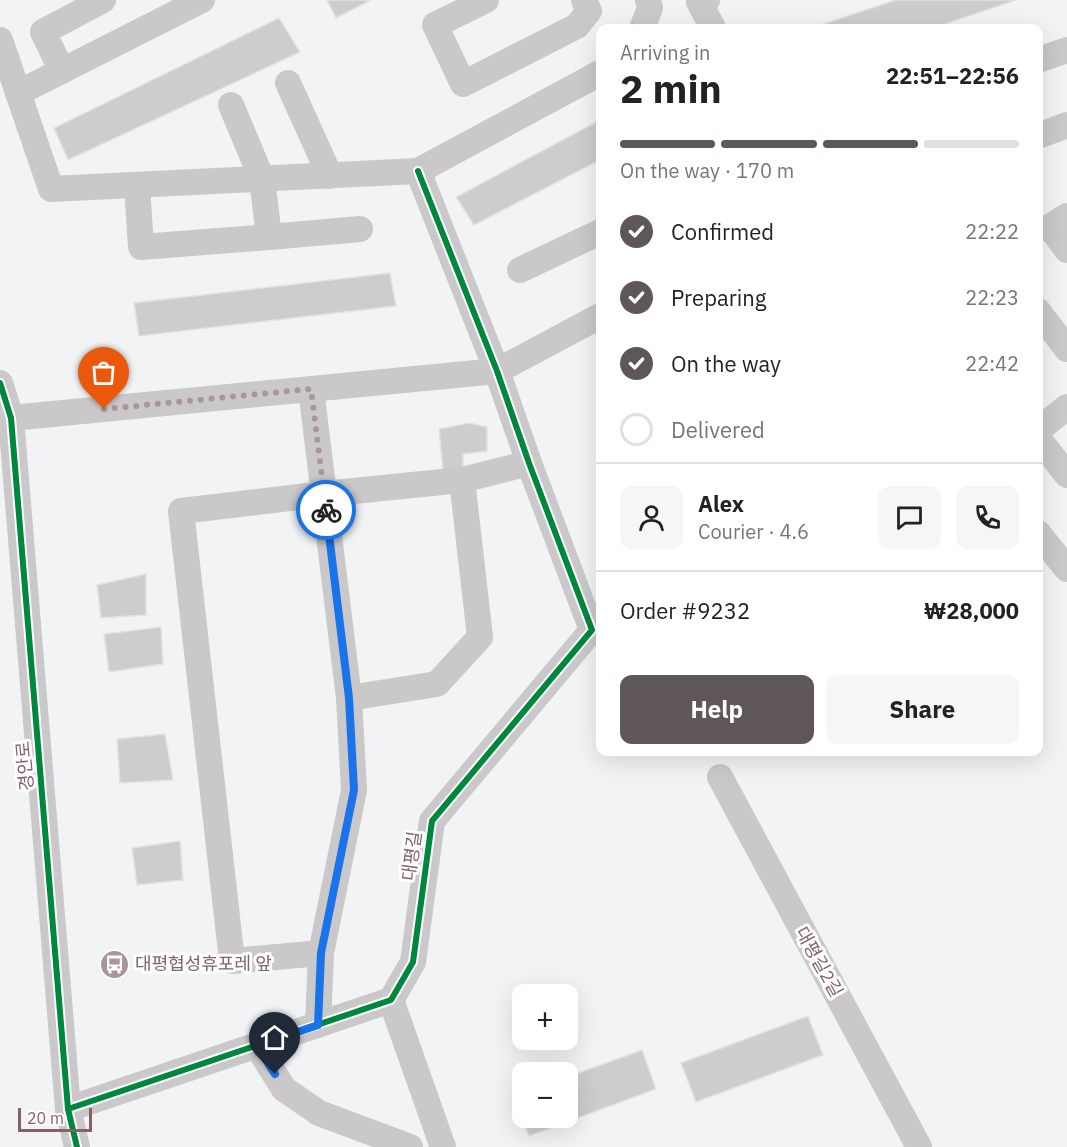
<!DOCTYPE html>
<meta charset="utf-8">
<style>
body{margin:0;font-family:"IBM Plex Sans","Noto Sans KR",sans-serif;background:#f6f6f6;color:#222;height:100vh;display:flex;flex-direction:column;font-size:22px;white-space:nowrap}
*{box-sizing:border-box;margin:0}
p{font-size:20px;color:#767676}
.icon{flex:none;width:33px;height:33px;fill:none;stroke:currentColor;stroke-width:2;stroke-linecap:round;stroke-linejoin:round}
.map{position:relative;flex:1;overflow:hidden}
.side{position:absolute;left:596px;top:24px;width:447px;height:732px;display:flex;flex-direction:column;background:#fff;border-radius:12px;box-shadow:0 6px 24px #0002}
.side>*{flex:none}
.buttons{position:absolute;left:512px;top:984px;display:grid;gap:12px}
.buttons a{display:grid;place-items:center;width:66px;height:66px;border-radius:12px;background:#fff;box-shadow:0 6px 24px #0002;font-size:30px}
.scale{position:absolute;left:18px;bottom:15px;width:74px;box-sizing:border-box;padding-left:6px;border:3px solid #84626a;border-top:0;font-size:16px;line-height:21px;white-space:nowrap;color:#84626a;-webkit-text-stroke:4px #fff;paint-order:stroke}
.pin{position:absolute;display:grid;place-items:center;width:51px;height:51px;color:#fff;margin:-62px -26px;border-radius:50% 50% 50% 0;rotate:-45deg;box-shadow:0 0 6px #0007}
.pin .icon{rotate:45deg}
.courier{position:absolute;display:grid;place-items:center;width:60px;height:60px;margin:-30px;border:4px solid #1a73e8;border-radius:50%;background:#fff;color:#222;box-shadow:0 2px 8px #0007}
.overview em{font-style:normal;font-weight:700}
.overview div{display:flex;flex-direction:column-reverse}
.overview{display:flex;align-items:center;justify-content:space-between;height:102px;padding:0 24px}
h1{font-size:39px;font-weight:700;line-height:45px}
.bar{display:grid;grid-template-columns:repeat(4,1fr);gap:9px 6px;align-content:center;height:72px;padding:0 24px}
.bar i{height:8px;border-radius:4px;background:#e0e0e0}
.bar .current{background:#5f5658}
.bar p{grid-column:span 4}
.line{display:flex;align-items:center;gap:15px;padding:0 24px;border-top:2px solid #e0e0e0}
.line div{flex:1}
.round{display:grid;place-items:center;flex:none;width:63px;height:63px;border-radius:12px;background:#f6f6f6}
ol{padding:0 24px;list-style:none}
li{display:flex;align-items:center;gap:18px;height:66px}
li p{margin-inline-start:auto}
li .icon{padding:6px;border-radius:50%;background:#5f5658;color:#fff;stroke-width:4}
li:last-child{color:#767676}
li i{width:33px;height:33px;border:3px solid #e0e0e0;border-radius:50%}
.button{display:flex;gap:12px;margin-top:auto;padding:12px 24px}
.button a{flex:1;height:69px;border-radius:12px;background:#5f5658;color:#fff;font-size:24px;font-weight:700;line-height:69px;text-align:center}
.button a+a{background:#f6f6f6;color:#222}
.map>svg:first-child{display:block}
.building{fill:#cecccd;stroke:#e2e2e3;stroke-width:1.5}
.lines{fill:none;stroke-linecap:round;stroke-linejoin:round}
.minor{stroke:#cac8c9;stroke-width:26}
.cycleway-casing{stroke:#fff;stroke-width:10}
.cycleway{stroke:#00873e;stroke-width:6}
.done{stroke:#aa959a;stroke-width:6;stroke-dasharray:0 10.8}
.route{stroke:#1a73e8;stroke-width:8}
.labels{text-anchor:middle;stroke-width:6;stroke-linejoin:round;paint-order:stroke}
.street-label{font-size:18px;fill:#84626a;stroke:#fff}
.poi-label{font-size:18px;fill:#84626a;stroke:#fff;text-anchor:start}
</style>
<div class="map">
<svg width="1067" height="1147" viewBox="0 0 1067 1147">
<rect width="100%" height="100%" fill="#f2f3f4"/>
<g class="building">
<polygon points="327,0 371,0 336,18"/>
<polygon points="895,0 1016,0 933,28 812,28"/>
<polygon points="279,18 300,52 68,160 54,128"/>
<polygon points="600,120 600,160 474,225 456,197"/>
<polygon points="390,273 396,306 139,336 134,303"/>
<polygon points="469,423 487,427 487,451 463,454 463,468 443,471 439,429"/>
<polygon points="146,574 146,615 101,618 97,585"/>
<polygon points="161,627 163,664 109,672 104,634"/>
<polygon points="165,734 173,780 120,783 117,739"/>
<polygon points="180,841 183,880 137,885 132,848"/>
<polygon points="808,1016 823,1055 696,1102 681,1063"/>
<polygon points="642,1050 656,1089 529,1136 522,1118 567,1118 567,1077"/>
</g>
<g class="lines">
<g class="minor">
<polyline points="486,0 435,25 463,84 577,26 589,11 584,0"/>
<polyline points="707,0 699,2 713,28"/>
<polyline points="642,28 650,8 648,0"/>
<polyline points="0,40 51,189 418,171 600,73"/>
<polyline points="1038,60 1067,50"/>
<polyline points="62,71 43,32 103,0"/>
<polyline points="288,83 330,176"/>
<polyline points="18,93 202,0"/>
<polyline points="1038,136 1067,125"/>
<polyline points="137,185 141,247 269,237 262,179 231,105"/>
<polyline points="1050,227 1067,250"/>
<polyline points="1038,229 1050,227 1067,216"/>
<polyline points="269,237 360,229"/>
<polyline points="520,270 600,232"/>
<polyline points="1038,311 1067,349"/>
<polyline points="0,383 11,418 68,1109 77,1147"/>
<polyline points="311,389 349,698 354,790 321,953"/>
<polyline points="11,418 497,371 600,316"/>
<polyline points="1038,430 1067,407"/>
<polyline points="1038,438 1067,475"/>
<polyline points="1038,533 1067,569"/>
<polyline points="349,698 437,684 480,637 462,480"/>
<polyline points="720,777 919,1147"/>
<polyline points="391,1000 443,1147"/>
<polyline points="318,1025 321,953 232,961 181,511 324,494 462,480 529,463"/>
<polyline points="257,1046 284,1089 319,1113 410,1147"/>
<polyline points="68,1109 391,1000 413,962 432,821 592,630 529,463 497,371 418,171"/>
</g>
<defs>
<g id="cycleway">
<polyline points="0,383 11,418 68,1109 77,1147"/>
<polyline points="68,1109 391,1000 413,962 432,821 592,630 529,463 497,371 418,171"/>
</g>
</defs>
<use href="#cycleway" class="cycleway-casing"/>
<use href="#cycleway" class="cycleway"/>
</g>
<g class="lines">
<polyline class="done" points="104,409 311,389 326,510"/>
<polyline class="route" points="275,1074 257,1046 318,1025 321,953 354,790 349,698 326,510"/>
</g>
<defs>
<symbol id="bus-disc" viewBox="-11 -11 22 22"><circle r="9.5" fill="#aa959a" stroke="#fff"/><path d="M-5-6H5V4H4V6H2V4H-2V6H-4V4H-5ZM-3.5-4V0h7V-4ZM-3.5 1.2v1.5H-2V1.2ZM2 1.2v1.5H3.5V1.2Z" fill="#fff"/></symbol>
</defs>
<g fill-rule="evenodd">
<use href="#bus-disc" x="98" y="948" width="33" height="33"/>
</g>
<g class="labels">
<g class="street-label">
<text transform="translate(25 766) rotate(-95)" y="6">경안로</text>
<text transform="translate(412 856) rotate(-82)" y="6">대평길</text>
<text transform="translate(819 962) rotate(61)" y="6">대평길2길</text>
</g>
<g class="poi-label">
<text x="135" y="970">대평협성휴포레 앞</text>
</g>
</g>
</svg>
<div class="buttons">
<a>+</a>
<a>−</a>
</div>
<div class="scale">20 m</div>
<div class="pin" style="left:104px;top:409px;background:#ea580c"><svg class="icon" aria-label="bag" viewBox="0 0 24 24"><path d="M5 8h14l-1 12H6zM9 8a3 3 0 0 1 6 0"/></svg></div>
<div class="pin" style="left:275px;top:1074px;background:#1f2937"><svg class="icon" aria-label="home" viewBox="0 0 24 24"><path d="M3 11l9-7 9 7M6 9v11h12V9"/></svg></div>
<div class="courier" style="left:326px;top:510px"><svg class="icon" aria-label="bike" viewBox="0 0 24 24"><circle cx="6" cy="16" r="4"/><circle cx="18" cy="16" r="4"/><path d="M6 16l4-8h5l3 8M10 8l3 8H6M13 5h3"/></svg></div>
<section class="side">
<div class="overview"><div><h1>2 min</h1><p>Arriving in</p></div><em>22:51–22:56</em></div>
<div class="bar"><i class="current"></i><i class="current"></i><i class="current"></i><i></i><p>On the way · 170 m</p></div>
<ol>
<li><svg class="icon" aria-label="check" viewBox="0 0 24 24"><path d="M5 12l5 5 9-10"/></svg>Confirmed<p>22:22</p></li>
<li><svg class="icon" aria-label="check" viewBox="0 0 24 24"><path d="M5 12l5 5 9-10"/></svg>Preparing<p>22:23</p></li>
<li><svg class="icon" aria-label="check" viewBox="0 0 24 24"><path d="M5 12l5 5 9-10"/></svg>On the way<p>22:42</p></li>
<li><i></i>Delivered</li>
</ol>
<div class="line" style="height:108px"><a class="round"><svg class="icon" aria-label="person" viewBox="0 0 24 24"><circle cx="12" cy="8" r="4"/><path d="M4 21q1-7 8-7t8 7"/></svg></a><div><b>Alex</b><p>Courier · 4.6</p></div><a class="round"><svg class="icon" aria-label="chat" viewBox="0 0 24 24"><path d="M4 5h16v11H9l-5 4z"/></svg></a><a class="round"><svg class="icon" aria-label="phone" viewBox="0 0 24 24"><path d="M5 4h4l2 5-3 2q2 4 5 5l2-3 5 2v4C11 20 4 13 5 4z"/></svg></a></div>
<div class="line" style="height:78px"><div>Order #9232</div><b>₩28,000</b></div>
<div class="button"><a>Help</a><a>Share</a></div>
</section>
</div>
